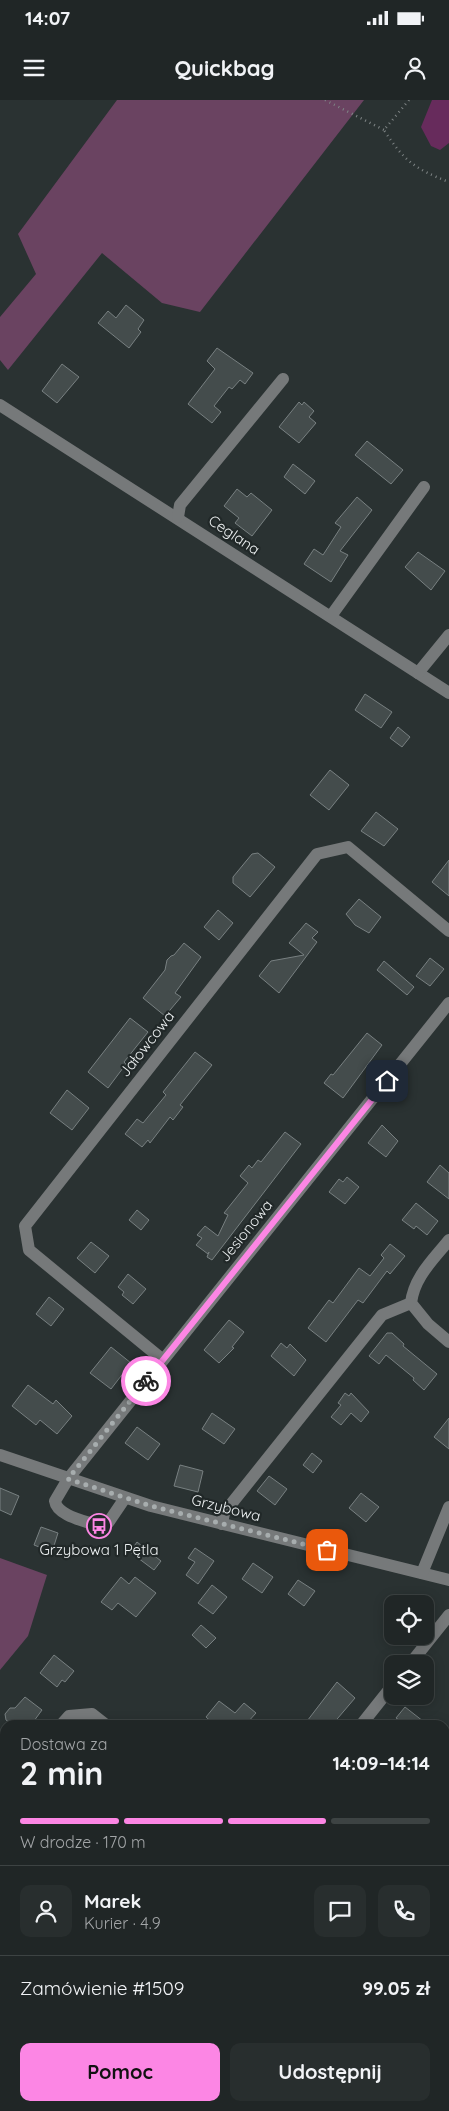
<!DOCTYPE html>
<html lang="pl">
<meta charset="utf-8">
<style>
body{margin:0;font-family:Quicksand,sans-serif;background:#282e2e;color:#f1f3f6;height:100vh;display:flex;flex-direction:column;font-size:19px;white-space:nowrap}
*{box-sizing:border-box;margin:0}
p{font-size:16px;color:#a2a5a7}
.icon{flex:none;width:28px;height:28px;fill:none;stroke:currentColor;stroke-width:2;stroke-linecap:round;stroke-linejoin:round}
.map{position:relative;flex:1;overflow:hidden}
.details{position:absolute;left:0px;top:1620px;width:450px;height:391px;display:flex;flex-direction:column;background:#202626;border-radius:15px 15px 0 0;box-shadow:0 2px 12px #0003,0 0 0 1px #3d4343}
.details>*{flex:none}
.tools{position:absolute;left:384px;top:1495px;display:grid;gap:10px}
.tools a{display:grid;place-items:center;width:50px;height:50px;border-radius:10px;background:#202626;box-shadow:0 2px 12px #0003,0 0 0 1px #3d4343;font-size:25px}
.pin{position:absolute;display:grid;place-items:center;width:42px;height:42px;color:#fff;margin:-21px;border-radius:10px;box-shadow:0 2px 8px #0006}
.courier{position:absolute;display:grid;place-items:center;width:50px;height:50px;margin:-25px;border:4px solid #fc86e4;border-radius:50%;background:#fff;color:#222;box-shadow:0 1px 6px #0007}
.headline em{font-style:normal;font-weight:700}
.headline div{display:flex;flex-direction:column-reverse}
.headline{display:flex;align-items:center;justify-content:space-between;height:85px;padding:0 20px}
h1{font-size:32px;font-weight:700;line-height:38px}
.bar{display:grid;grid-template-columns:repeat(4,1fr);gap:8px 5px;align-content:center;height:60px;padding:0 20px}
.bar i{height:6px;border-radius:4px;background:#3d4343}
.bar .active{background:#fc86e4}
.bar p{grid-column:span 4}
.line{display:flex;align-items:center;gap:12px;padding:0 20px;border-top:1px solid #3d4343}
.line div{flex:1}
.round{display:grid;place-items:center;flex:none;width:52px;height:52px;border-radius:10px;background:#282e2e}
.button{display:flex;gap:10px;margin-top:auto;padding:10px 20px}
.button a{flex:1;height:58px;border-radius:10px;background:#fc86e4;color:#111;font-size:20px;font-weight:700;line-height:58px;text-align:center}
.button a+a{background:#282e2e;color:#f1f3f6}
.status{display:flex;justify-content:space-between;align-items:center;height:35px;padding:0 25px;background:#202626;direction:ltr}
.status svg{height:14px;fill:currentColor}
header{display:flex;justify-content:space-between;align-items:center;height:65px;padding:0 20px;background:#202626;font-size:22px;font-weight:700}
.map>svg:first-child{display:block}
.green{fill:#6a4361}
.water{fill:#672b5c}
.building{fill:#444c4c;stroke:#788081}
.lines{fill:none;stroke-linecap:round;stroke-linejoin:round}
.path{stroke:#7f8586;stroke-width:2.5;stroke-dasharray:1 4;stroke-linecap:butt}
.minor{stroke:#76797a;stroke-width:12}
.done{stroke:#a7adae;stroke-width:5;stroke-dasharray:0 9}
.route{stroke:#fc86e4;stroke-width:6}
.labels{text-anchor:middle;stroke-width:4.5;stroke-linejoin:round;paint-order:stroke}
.street-label{font-size:15px;fill:#ebeff0;stroke:#212828}
.poi-label{font-size:15px;fill:#ebeff0;stroke:#212828}
</style>
<div class="status"><b>14:07</b><svg viewBox="0 0 49 12"><path d="M0 12V9h3v3zM5 12V6h3v6zM10 12V3h3v9zM15 12V0h3v12zM26 1h20v11H26zM47 4h2v5h-2z"/></svg></div>
<header><svg class="icon" aria-label="menu" viewBox="0 0 24 24"><path d="M4 6h16M4 12h16M4 18h16"/></svg>Quickbag<svg class="icon" aria-label="person" viewBox="0 0 24 24"><circle cx="12" cy="8" r="4"/><path d="M4 21q1-7 8-7t8 7"/></svg></header>
<div class="map">
<svg width="449" height="2011" viewBox="0 0 449 2011">
<rect width="100%" height="100%" fill="#2a3232"/>
<g class="green">
<polygon points="117,0 364,0 200,212 162,203 102,153 8,270 0,260 0,217 36,174 18,134"/>
<polygon points="0,1458 47,1475 28,1536 0,1570"/>
<polygon points="5,1835 5,2006 77,2006 74,2011 0,2011 0,1841"/>
</g>
<polygon class="water" points="432,0 449,0 449,43 440,50 431,46 421,27"/>
<g class="building">
<polygon points="126,205 144,220 138,229 141,232 129,248 98,223 108,211 116,218"/>
<polygon points="217,248 253,273 245,284 240,280 232,289 229,287 214,306 221,312 212,323 188,304 215,269 207,261"/>
<polygon points="62,264 79,277 57,303 42,291"/>
<polygon points="299,302 302,305 304,302 314,311 309,317 316,323 299,343 279,327"/>
<polygon points="367,341 403,370 391,384 355,355"/>
<polygon points="293,364 315,381 305,394 284,377"/>
<polygon points="237,389 247,397 251,393 272,410 252,436 235,423 239,418 224,406"/>
<polygon points="357,397 372,410 340,451 348,455 331,482 304,464 314,449 323,455 341,427 335,423"/>
<polygon points="418,452 445,471 431,490 405,467"/>
<polygon points="365,594 392,612 381,628 355,610"/>
<polygon points="398,627 410,637 402,647 390,638"/>
<polygon points="330,670 349,685 329,710 310,695"/>
<polygon points="376,712 398,729 384,746 361,731"/>
<polygon points="258,753 275,767 250,797 233,783 233,777 252,754"/>
<polygon points="449,760 449,796 432,782"/>
<polygon points="359,799 381,817 369,833 355,825 346,814"/>
<polygon points="218,810 233,823 219,840 204,827"/>
<polygon points="306,823 318,832 312,838 317,842 279,893 259,876 271,861 304,855 289,843"/>
<polygon points="184,843 201,857 175,893 181,897 165,916 143,898 165,870 167,860 171,856 174,855"/>
<polygon points="430,858 444,869 430,886 416,876"/>
<polygon points="384,861 414,887 407,895 377,870"/>
<polygon points="130,918 148,932 124,962 126,964 108,988 88,972"/>
<polygon points="367,933 382,945 343,998 324,983 331,974 333,975"/>
<polygon points="195,952 212,965 180,1005 183,1007 173,1020 170,1017 150,1043 148,1040 142,1047 125,1034 137,1019 143,1023 166,995 163,992"/>
<polygon points="67,990 89,1008 72,1030 50,1013"/>
<polygon points="382,1025 398,1041 386,1057 368,1043"/>
<polygon points="285,1032 301,1044 212,1160 207,1157 209,1152 208,1154 196,1145 202,1138 197,1135 205,1126 218,1136 228,1115 224,1113 248,1083 240,1076 249,1065 252,1068 258,1060 261,1062"/>
<polygon points="440,1065 449,1073 449,1099 427,1082"/>
<polygon points="347,1077 359,1087 345,1104 329,1092 339,1079 343,1082"/>
<polygon points="416,1103 438,1121 427,1135 416,1126 414,1129 402,1120"/>
<polygon points="137,1110 149,1120 141,1130 129,1120"/>
<polygon points="91,1142 109,1156 95,1173 77,1158"/>
<polygon points="390,1144 405,1156 390,1174 387,1171 363,1203 358,1200 326,1242 308,1228 329,1200 333,1203 359,1168 370,1176 384,1158 381,1155"/>
<polygon points="128,1174 146,1189 133,1204 122,1195 124,1192 118,1187"/>
<polygon points="49,1197 64,1209 51,1226 36,1214"/>
<polygon points="229,1220 244,1232 232,1247 234,1248 219,1263 204,1250"/>
<polygon points="387,1233 392,1233 404,1244 403,1246 437,1274 424,1290 413,1280 414,1278 386,1255 379,1264 369,1256"/>
<polygon points="281,1243 287,1248 290,1244 306,1260 294,1276 271,1256"/>
<polygon points="111,1247 131,1263 111,1289 90,1273"/>
<polygon points="28,1285 53,1304 56,1300 72,1316 57,1334 40,1320 36,1325 12,1306"/>
<polygon points="345,1293 349,1296 351,1293 369,1312 361,1322 351,1313 341,1325 331,1317 341,1305 338,1303"/>
<polygon points="212,1313 235,1329 224,1344 202,1329"/>
<polygon points="449,1318 449,1349 434,1337"/>
<polygon points="137,1327 160,1344 148,1360 125,1343"/>
<polygon points="312,1353 322,1361 313,1373 303,1365"/>
<polygon points="180,1365 203,1371 198,1392 174,1386"/>
<polygon points="269,1376 287,1389 275,1405 257,1391"/>
<polygon points="0,1388 19,1396 11,1415 0,1410"/>
<polygon points="361,1393 379,1407 366,1422 349,1408"/>
<polygon points="41,1427 58,1433 52,1452 34,1445"/>
<polygon points="137,1442 161,1461 154,1470 130,1452"/>
<polygon points="195,1448 214,1461 198,1484 186,1475 195,1462 188,1458"/>
<polygon points="253,1463 273,1477 262,1493 242,1479"/>
<polygon points="121,1477 129,1484 135,1477 156,1493 136,1517 118,1503 112,1510 101,1502"/>
<polygon points="298,1480 315,1491 304,1506 288,1494"/>
<polygon points="212,1485 227,1497 213,1514 198,1503"/>
<polygon points="201,1525 216,1538 206,1548 192,1535"/>
<polygon points="54,1555 74,1571 65,1582 62,1580 57,1587 40,1573"/>
<polygon points="337,1582 355,1598 332,1625 304,1625"/>
<polygon points="25,1597 42,1610 31,1625 13,1625 6,1620 5,1614 10,1608 15,1608"/>
<polygon points="219,1601 235,1613 244,1603 256,1613 247,1623 250,1625 215,1625 206,1617"/>
<polygon points="405,1607 428,1625 395,1625 399,1620 396,1618"/>
</g>
<g class="lines">
<g class="path">
<polyline points="325,0 384,30"/>
<path d="M409,0L384,30C404,61 415,69 449,82"/>
</g>
<g class="minor">
<polyline points="0,305 449,593"/>
<polyline points="178,417 180,405 283,279"/>
<polyline points="331,516 424,387"/>
<polyline points="418,573 449,535"/>
<path d="M449,1140C433,1160 414,1177 411,1203L428,1224L449,1242"/>
<polyline points="163,1260 29,1150 25,1126 317,754 348,747 449,831"/>
<polyline points="0,1355 151,1406 449,1480"/>
<path d="M125,1398L108,1423L99,1426C86,1421 57,1416 55,1401L68,1379L449,903"/>
<polyline points="222,1424 224,1413 382,1215 411,1203"/>
<polyline points="422,1473 449,1407"/>
<polyline points="410,1564 449,1515"/>
<polyline points="61,1625 69,1616 92,1614 106,1625"/>
<polyline points="361,1625 392,1586"/>
<polyline points="0,1702 5,1696"/>
<polyline points="445,1798 449,1793"/>
<polyline points="445,1893 449,1897"/>
<polyline points="72,2011 76,2006"/>
<polyline points="272,2011 275,2006"/>
</g>
</g>
<g class="lines">
<polyline class="done" points="146,1281 68,1379 151,1406 327,1450"/>
<polyline class="route" points="146,1281 387,981"/>
</g>
<defs>
<symbol id="bus-ring" viewBox="-11 -11 22 22"><circle r="9.5" fill="#212828" stroke="#fc86e4" stroke-width="1.5"/><path d="M-5-6H5V4H4V6H2V4H-2V6H-4V4H-5ZM-3.5-4V0h7V-4ZM-3.5 1.2v1.5H-2V1.2ZM2 1.2v1.5H3.5V1.2Z" fill="#fc86e4"/></symbol>
</defs>
<g fill-rule="evenodd">
<use href="#bus-ring" x="85" y="1412" width="28" height="28"/>
</g>
<g class="labels">
<g class="street-label">
<text transform="translate(234 435) rotate(34)" y="5">Ceglana</text>
<text transform="translate(147 944) rotate(-52)" y="5">Jałowcowa</text>
<text transform="translate(246 1131) rotate(-51)" y="5">Jesionowa</text>
<text transform="translate(226 1408) rotate(14)" y="5">Grzybowa</text>
</g>
<g class="poi-label">
<text x="99" y="1455">Grzybowa 1 Pętla</text>
</g>
</g>
</svg>
<div class="tools">
<a><svg class="icon" aria-label="locate" viewBox="0 0 24 24"><circle cx="12" cy="12" r="6"/><path d="M12 2v4M12 18v4M2 12h4M18 12h4"/></svg></a>
<a><svg class="icon" aria-label="layers" viewBox="0 0 24 24"><path d="M12 4l9 5-9 5-9-5zM3 14l9 5 9-5"/></svg></a>
</div>
<div class="pin" style="left:327px;top:1450px;background:#ea580c"><svg class="icon" aria-label="bag" viewBox="0 0 24 24"><path d="M5 8h14l-1 12H6zM9 8a3 3 0 0 1 6 0"/></svg></div>
<div class="pin" style="left:387px;top:981px;background:#1f2937"><svg class="icon" aria-label="home" viewBox="0 0 24 24"><path d="M3 11l9-7 9 7M6 9v11h12V9"/></svg></div>
<div class="courier" style="left:146px;top:1281px"><svg class="icon" aria-label="bike" viewBox="0 0 24 24"><circle cx="6" cy="16" r="4"/><circle cx="18" cy="16" r="4"/><path d="M6 16l4-8h5l3 8M10 8l3 8H6M13 5h3"/></svg></div>
<section class="details">
<div class="headline"><div><h1>2 min</h1><p>Dostawa za</p></div><em>14:09–14:14</em></div>
<div class="bar"><i class="active"></i><i class="active"></i><i class="active"></i><i></i><p>W drodze · 170 m</p></div>
<div class="line" style="height:90px"><a class="round"><svg class="icon" aria-label="person" viewBox="0 0 24 24"><circle cx="12" cy="8" r="4"/><path d="M4 21q1-7 8-7t8 7"/></svg></a><div><b>Marek</b><p>Kurier · 4.9</p></div><a class="round"><svg class="icon" aria-label="chat" viewBox="0 0 24 24"><path d="M4 5h16v11H9l-5 4z"/></svg></a><a class="round"><svg class="icon" aria-label="phone" viewBox="0 0 24 24"><path d="M5 4h4l2 5-3 2q2 4 5 5l2-3 5 2v4C11 20 4 13 5 4z"/></svg></a></div>
<div class="line" style="height:65px"><div>Zamówienie #1509</div><b>99.05 zł</b></div>
<div class="button"><a>Pomoc</a><a>Udostępnij</a></div>
</section>
</div>
